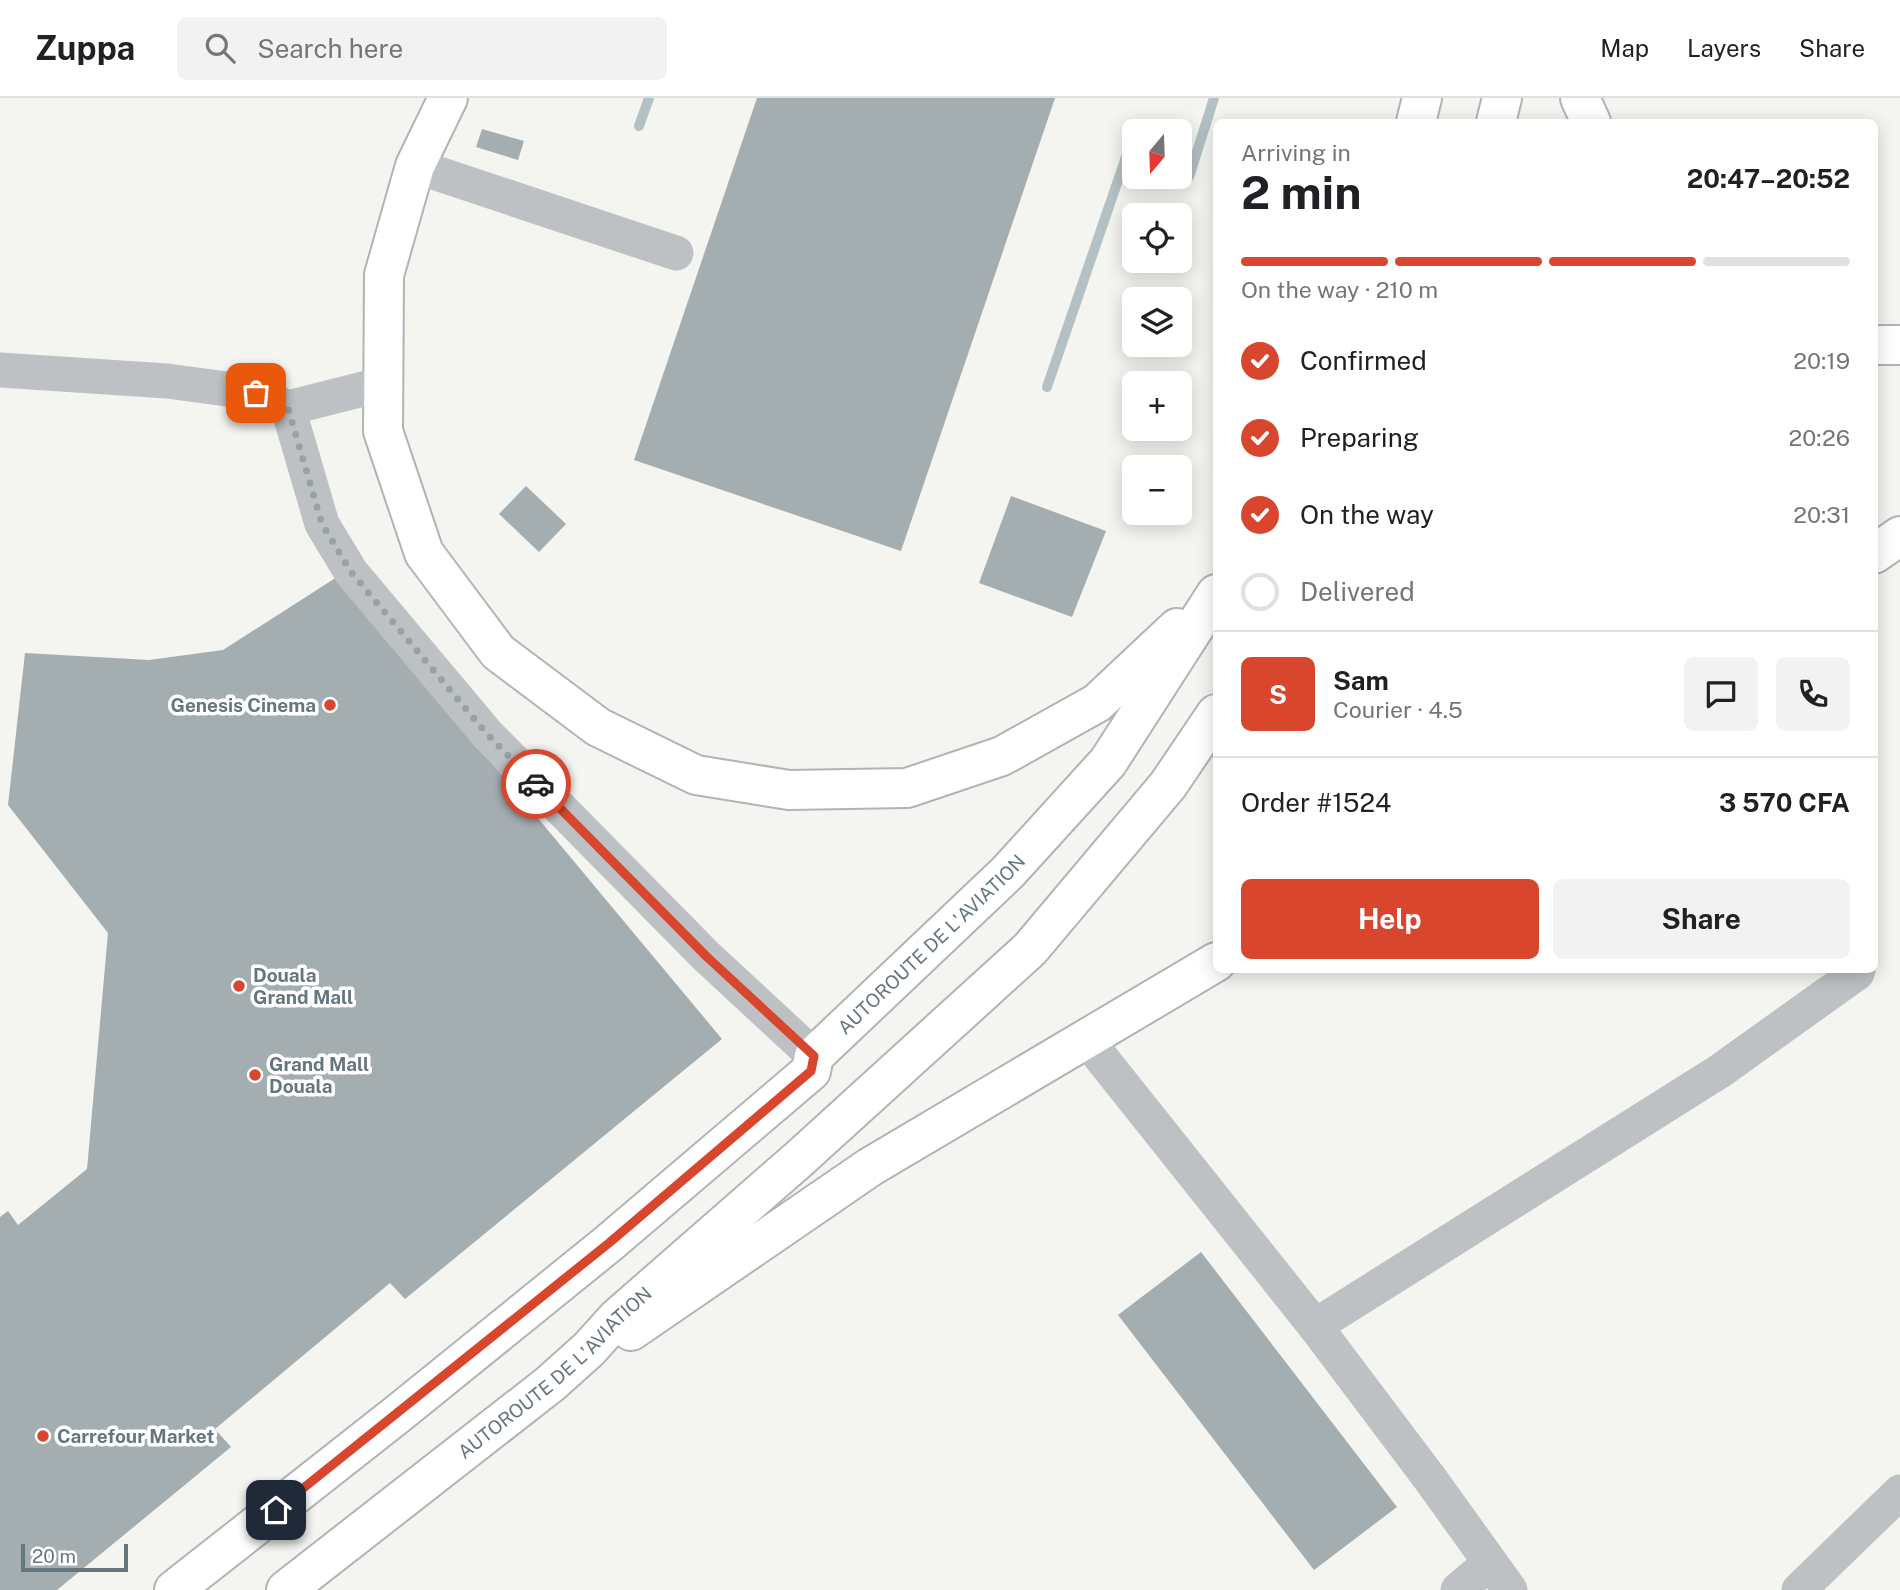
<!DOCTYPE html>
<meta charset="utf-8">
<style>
body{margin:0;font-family:"Public Sans",sans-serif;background:#f2f2f2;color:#202124;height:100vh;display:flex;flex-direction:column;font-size:26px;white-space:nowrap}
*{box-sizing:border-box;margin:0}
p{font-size:23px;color:#757577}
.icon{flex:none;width:38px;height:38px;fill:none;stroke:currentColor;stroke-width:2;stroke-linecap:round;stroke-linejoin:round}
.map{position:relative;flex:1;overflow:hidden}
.panel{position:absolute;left:1213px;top:21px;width:665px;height:854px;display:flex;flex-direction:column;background:#fff;border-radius:10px;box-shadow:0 4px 18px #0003}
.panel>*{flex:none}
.needle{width:46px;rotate:199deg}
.tools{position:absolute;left:1122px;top:21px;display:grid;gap:14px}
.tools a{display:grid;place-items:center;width:70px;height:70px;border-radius:10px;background:#fff;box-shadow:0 4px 18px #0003;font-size:35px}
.scale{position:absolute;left:21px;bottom:18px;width:107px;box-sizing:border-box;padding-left:7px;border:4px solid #65767f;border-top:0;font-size:19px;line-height:24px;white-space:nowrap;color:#65767f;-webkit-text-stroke:5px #fff;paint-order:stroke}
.pin{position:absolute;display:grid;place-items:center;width:60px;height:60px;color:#fff;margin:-30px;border-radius:14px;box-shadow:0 4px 10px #0006}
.courier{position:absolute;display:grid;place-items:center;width:70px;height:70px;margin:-35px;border:5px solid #d7462d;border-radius:50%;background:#fff;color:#222;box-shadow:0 2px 9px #0007}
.headline em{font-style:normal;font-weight:700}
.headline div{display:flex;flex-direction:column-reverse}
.headline{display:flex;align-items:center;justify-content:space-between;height:119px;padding:0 28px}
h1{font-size:46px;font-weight:700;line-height:52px}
.bar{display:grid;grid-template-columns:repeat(4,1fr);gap:10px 7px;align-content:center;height:84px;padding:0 28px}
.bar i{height:9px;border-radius:5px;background:#e0e0e0}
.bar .on{background:#d7462d}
.bar p{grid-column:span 4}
.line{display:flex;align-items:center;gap:18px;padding:0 28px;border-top:2px solid #e0e0e0}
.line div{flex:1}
.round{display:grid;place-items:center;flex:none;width:74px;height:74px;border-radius:10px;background:#f2f2f2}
ol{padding:0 28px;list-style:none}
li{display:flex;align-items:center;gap:21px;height:77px}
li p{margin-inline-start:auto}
li .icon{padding:7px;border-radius:50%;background:#d7462d;color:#fff;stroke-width:4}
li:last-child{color:#757577}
li i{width:38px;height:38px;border:4px solid #e0e0e0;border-radius:50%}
.cta{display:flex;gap:14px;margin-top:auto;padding:14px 28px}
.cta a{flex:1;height:80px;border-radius:10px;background:#d7462d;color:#fff;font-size:28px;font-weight:700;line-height:80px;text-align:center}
.cta a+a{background:#f2f2f2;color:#202124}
header{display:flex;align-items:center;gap:42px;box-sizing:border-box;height:98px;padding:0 35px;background:#fff;border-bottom:2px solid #e0e0e0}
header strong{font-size:33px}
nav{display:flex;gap:38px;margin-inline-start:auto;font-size:24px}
.search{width:490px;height:63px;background:#f2f2f2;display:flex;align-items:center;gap:18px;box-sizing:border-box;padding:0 24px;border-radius:10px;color:#757577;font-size:26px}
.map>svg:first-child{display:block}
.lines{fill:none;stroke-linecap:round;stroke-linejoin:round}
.stream{stroke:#b4c1c4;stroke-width:10}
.building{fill:#a4adb0}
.highway-casing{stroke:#b0b4b6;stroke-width:42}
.minor{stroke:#bdc1c4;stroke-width:35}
.highway{stroke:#fff;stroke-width:38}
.done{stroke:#97a2a7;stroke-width:7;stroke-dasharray:0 12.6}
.route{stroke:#d7462d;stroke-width:9}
.poi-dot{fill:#d7462d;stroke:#fff;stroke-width:2.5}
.labels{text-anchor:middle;stroke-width:7;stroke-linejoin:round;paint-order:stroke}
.poi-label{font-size:19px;font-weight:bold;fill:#65767f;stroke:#fff;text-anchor:start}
.street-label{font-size:19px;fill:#65767f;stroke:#fff}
</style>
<header>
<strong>Zuppa</strong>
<div class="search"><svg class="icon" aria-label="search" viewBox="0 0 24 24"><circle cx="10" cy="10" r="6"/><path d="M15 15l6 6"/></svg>Search here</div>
<nav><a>Map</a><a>Layers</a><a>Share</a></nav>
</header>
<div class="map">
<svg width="1900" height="1492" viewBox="0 0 1900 1492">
<rect width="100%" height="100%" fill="#f4f4f0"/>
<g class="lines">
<g class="stream">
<polyline points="639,28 649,0"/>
<polyline points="1180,76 1189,79 1214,0"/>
<polyline points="1047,289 1126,59 1134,62"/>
</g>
</g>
<g class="building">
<polygon points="757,0 1055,0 901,453 634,362"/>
<polygon points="482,31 524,43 518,62 476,49"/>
<polygon points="526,388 566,426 539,454 499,416"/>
<polygon points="1011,398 1106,433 1072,519 979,485"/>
<polygon points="337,479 722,941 405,1201 390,1185 215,1331 231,1349 57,1492 0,1492 0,1119 8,1113 18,1127 87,1071 108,835 8,707 25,555 149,562 223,552"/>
<polygon points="1201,1154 1397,1409 1314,1472 1118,1217"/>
</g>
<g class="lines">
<defs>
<g id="highway">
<polyline points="448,0 415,68 384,177 383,333 424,455 498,554 598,629 696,677 789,692 907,690 1002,658 1097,605 1177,530"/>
<polyline points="1580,0 1591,24"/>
<polyline points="1416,24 1422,0"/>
<polyline points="1496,24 1502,0"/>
<polyline points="1874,247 1900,247"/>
<polyline points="1874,456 1900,438"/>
<polyline points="631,1233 870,1069 1216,864"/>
<path id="s1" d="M174,1492L399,1315L609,1145L811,973L814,958L1008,774L1108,664L1216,496"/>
<path id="s2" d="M286,1492L550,1286L589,1251L617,1220L799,1061L1030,851L1168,687L1216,616"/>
</g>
</defs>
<use href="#highway" class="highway-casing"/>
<g class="minor">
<polyline points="415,68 676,155"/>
<polyline points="0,272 167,283 256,295 288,310 322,426 351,474 487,636 706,858 814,958"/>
<polyline points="288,310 383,286"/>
<polyline points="1087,942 1315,1228 1431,1382 1510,1492"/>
<polyline points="1315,1228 1720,973 1857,875 1858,872"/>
<polyline points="1458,1492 1490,1465"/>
<polyline points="1799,1492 1900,1394"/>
</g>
<use href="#highway" class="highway"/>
</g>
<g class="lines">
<polyline class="done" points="256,295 288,310 322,426 351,474 487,636 536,686"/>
<polyline class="route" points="276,1412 609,1145 811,973 814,958 706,858 536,686"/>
</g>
<g class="poi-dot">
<circle cx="330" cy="607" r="7"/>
<circle cx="239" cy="888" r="7"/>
<circle cx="255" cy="977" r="7"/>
<circle cx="43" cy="1338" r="7"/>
</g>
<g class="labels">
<g class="poi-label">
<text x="316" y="614" text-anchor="end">Genesis Cinema</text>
<text x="253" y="884">Douala<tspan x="253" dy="22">Grand Mall</tspan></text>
<text x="269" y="973">Grand Mall<tspan x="269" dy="22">Douala</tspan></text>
<text x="57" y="1345">Carrefour Market</text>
</g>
<g class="street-label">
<text dy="7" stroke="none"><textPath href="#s1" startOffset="999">AUTOROUTE DE L'AVIATION</textPath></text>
<text dy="7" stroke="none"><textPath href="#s2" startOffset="346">AUTOROUTE DE L'AVIATION</textPath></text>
</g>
</g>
</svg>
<div class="tools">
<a><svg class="needle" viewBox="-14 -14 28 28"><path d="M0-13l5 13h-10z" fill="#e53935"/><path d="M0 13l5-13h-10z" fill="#757577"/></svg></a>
<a><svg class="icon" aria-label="locate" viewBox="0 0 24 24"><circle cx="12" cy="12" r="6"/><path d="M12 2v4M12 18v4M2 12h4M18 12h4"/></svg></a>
<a><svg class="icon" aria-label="layers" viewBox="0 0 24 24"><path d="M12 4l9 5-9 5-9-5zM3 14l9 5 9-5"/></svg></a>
<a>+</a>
<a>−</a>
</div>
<div class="scale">20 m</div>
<div class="pin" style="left:256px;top:295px;background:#ea580c"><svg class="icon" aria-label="bag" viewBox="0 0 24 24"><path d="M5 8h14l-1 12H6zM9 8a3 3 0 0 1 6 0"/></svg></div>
<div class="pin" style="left:276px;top:1412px;background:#1f2937"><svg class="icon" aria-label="home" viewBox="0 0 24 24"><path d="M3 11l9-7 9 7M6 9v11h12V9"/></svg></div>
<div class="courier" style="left:536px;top:686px"><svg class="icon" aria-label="car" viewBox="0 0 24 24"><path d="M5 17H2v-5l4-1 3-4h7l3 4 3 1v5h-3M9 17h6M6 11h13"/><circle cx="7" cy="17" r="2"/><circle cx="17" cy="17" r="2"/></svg></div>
<section class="panel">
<div class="headline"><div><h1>2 min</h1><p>Arriving in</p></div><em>20:47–20:52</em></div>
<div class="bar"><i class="on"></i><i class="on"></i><i class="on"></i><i></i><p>On the way · 210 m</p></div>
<ol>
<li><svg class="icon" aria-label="check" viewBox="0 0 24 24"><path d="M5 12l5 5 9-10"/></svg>Confirmed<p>20:19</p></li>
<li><svg class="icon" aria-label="check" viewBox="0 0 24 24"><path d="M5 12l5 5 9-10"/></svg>Preparing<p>20:26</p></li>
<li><svg class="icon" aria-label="check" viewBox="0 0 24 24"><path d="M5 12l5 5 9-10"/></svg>On the way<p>20:31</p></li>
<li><i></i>Delivered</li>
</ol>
<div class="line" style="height:126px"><b class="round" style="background:#d7462d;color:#fff">S</b><div><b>Sam</b><p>Courier · 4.5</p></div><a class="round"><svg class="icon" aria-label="chat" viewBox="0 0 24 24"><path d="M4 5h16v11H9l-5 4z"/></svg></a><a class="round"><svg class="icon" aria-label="phone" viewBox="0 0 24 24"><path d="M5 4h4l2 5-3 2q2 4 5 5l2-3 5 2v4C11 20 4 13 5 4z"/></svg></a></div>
<div class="line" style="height:91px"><div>Order #1524</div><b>3 570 CFA</b></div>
<div class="cta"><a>Help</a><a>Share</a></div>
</section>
</div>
